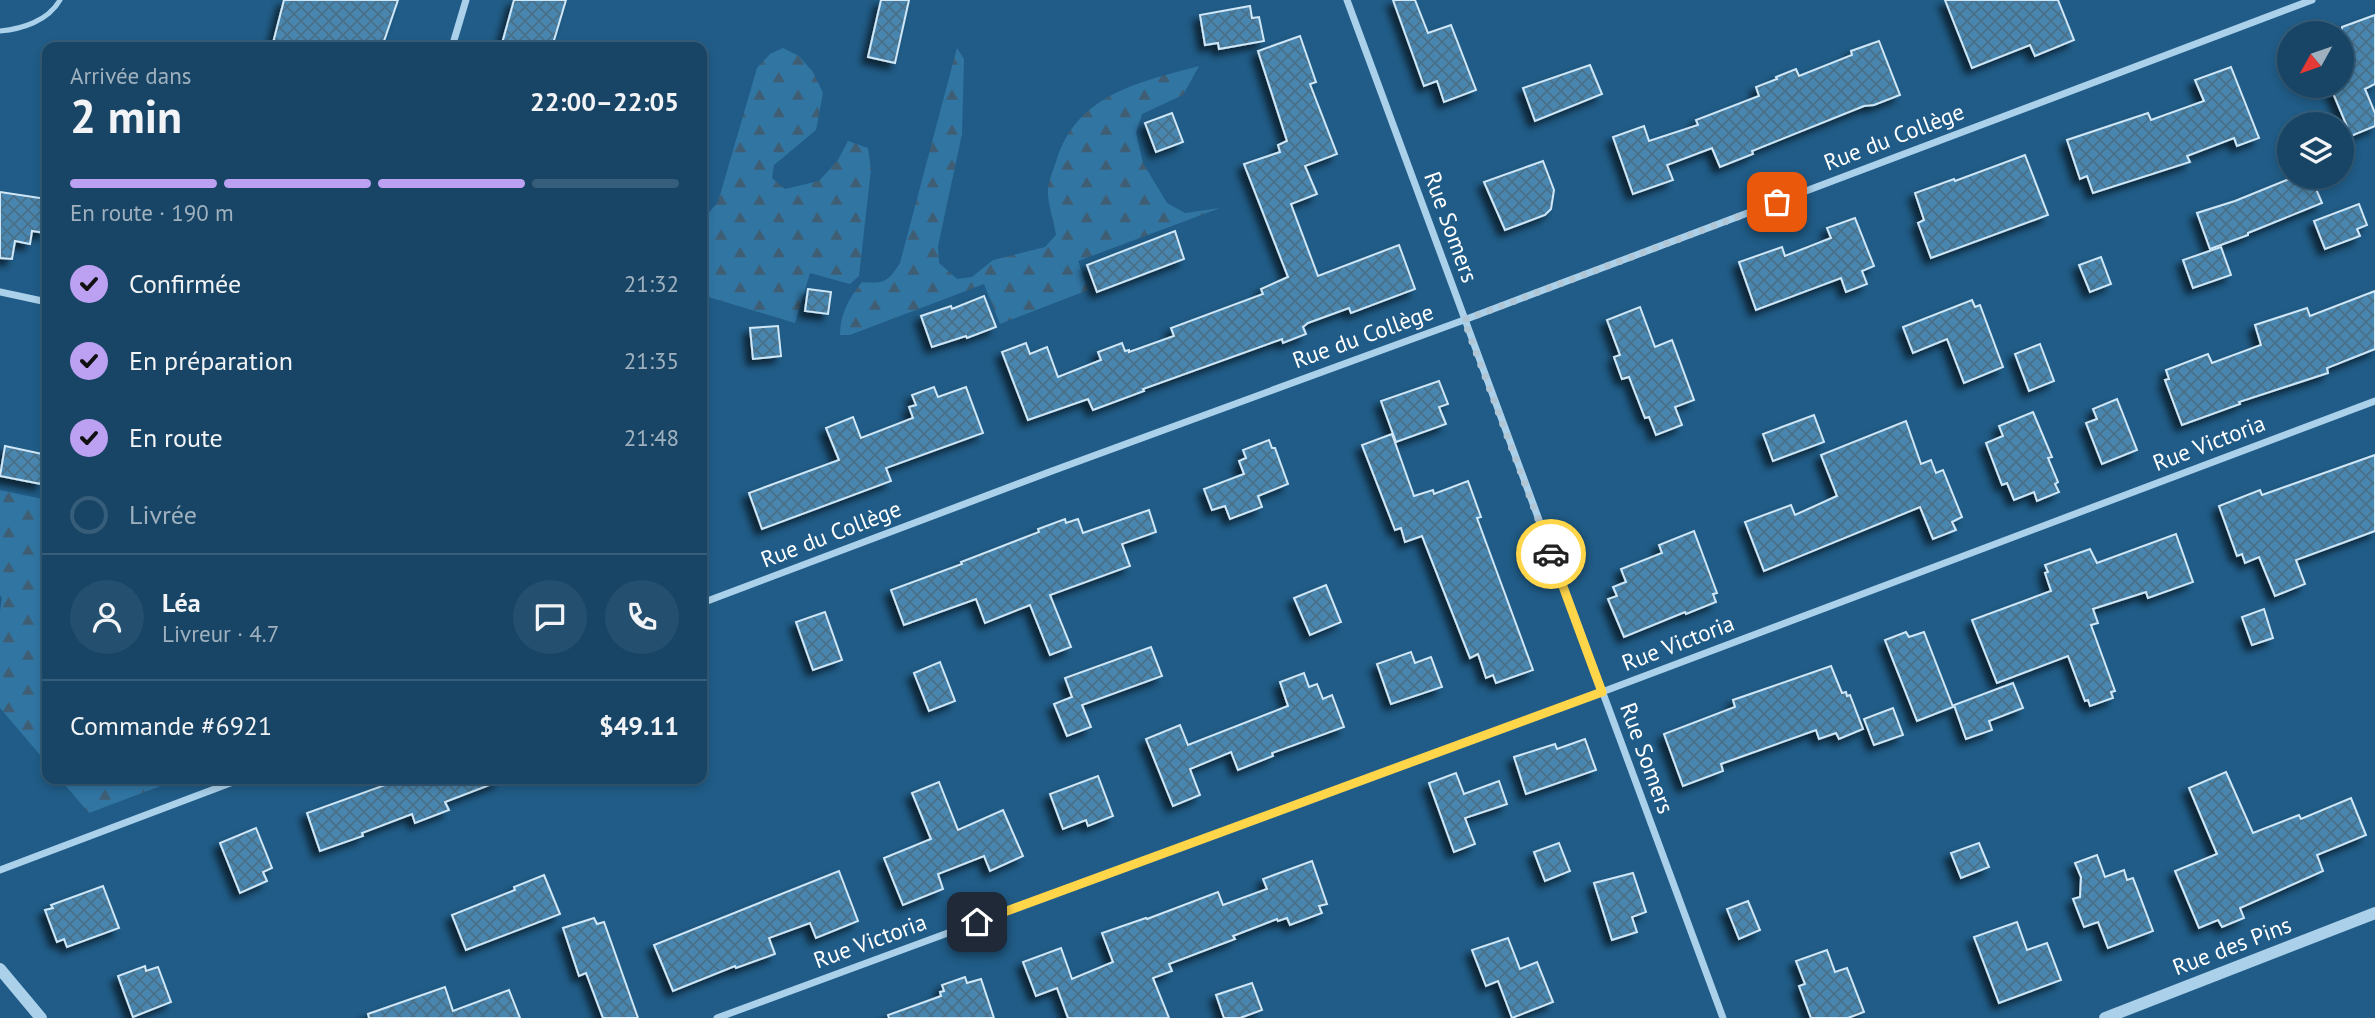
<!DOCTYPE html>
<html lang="fr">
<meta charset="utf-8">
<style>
body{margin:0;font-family:"PT Sans",sans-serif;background:#254f6e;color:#f1f3f6;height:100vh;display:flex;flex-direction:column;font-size:26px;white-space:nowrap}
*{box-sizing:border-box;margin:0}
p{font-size:23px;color:#9fb1bf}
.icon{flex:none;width:38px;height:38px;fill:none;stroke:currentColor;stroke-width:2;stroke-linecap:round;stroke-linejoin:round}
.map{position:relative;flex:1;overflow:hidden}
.details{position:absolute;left:42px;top:42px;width:665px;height:742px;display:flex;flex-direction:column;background:#184565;border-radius:14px;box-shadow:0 4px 10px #0003,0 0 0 2px #365d79}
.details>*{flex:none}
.needle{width:46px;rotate:230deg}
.buttons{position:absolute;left:2277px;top:21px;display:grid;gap:14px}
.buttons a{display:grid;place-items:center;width:77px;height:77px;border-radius:50%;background:#184565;box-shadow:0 4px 10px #0003,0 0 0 2px #365d79;font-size:35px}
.pin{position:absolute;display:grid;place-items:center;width:60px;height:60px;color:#fff;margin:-30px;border-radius:14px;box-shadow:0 4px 10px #0006}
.courier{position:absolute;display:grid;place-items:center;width:70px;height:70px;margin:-35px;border:5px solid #ffd54a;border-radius:50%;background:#fff;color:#222;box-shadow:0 2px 9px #0007}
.overview em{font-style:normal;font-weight:600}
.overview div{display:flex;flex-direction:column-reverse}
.overview{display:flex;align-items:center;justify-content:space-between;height:119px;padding:0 28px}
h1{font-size:46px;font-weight:600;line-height:52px}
.bar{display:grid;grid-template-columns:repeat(4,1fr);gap:10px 7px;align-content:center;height:84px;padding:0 28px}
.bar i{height:9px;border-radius:5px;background:#365d79}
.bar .current{background:#bca0f2}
.bar p{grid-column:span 4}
.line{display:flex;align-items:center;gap:18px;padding:0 28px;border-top:2px solid #365d79}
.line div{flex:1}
.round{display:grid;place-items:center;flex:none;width:74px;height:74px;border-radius:37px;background:#254f6e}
ol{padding:0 28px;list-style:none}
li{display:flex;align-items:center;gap:21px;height:77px}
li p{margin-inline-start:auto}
li .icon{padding:7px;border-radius:50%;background:#bca0f2;color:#111;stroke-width:4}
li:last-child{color:#9fb1bf}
li i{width:38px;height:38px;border:4px solid #365d79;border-radius:50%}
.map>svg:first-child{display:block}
.forest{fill:url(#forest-firs)}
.building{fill:url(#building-cross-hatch);stroke:#cfe7f7;stroke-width:2;filter:url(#shadow)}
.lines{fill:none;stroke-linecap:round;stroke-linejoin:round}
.service{stroke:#aad0ea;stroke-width:5}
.minor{stroke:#aad0ea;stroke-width:7}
.tertiary{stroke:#aad0ea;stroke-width:12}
.done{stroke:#b1c6d5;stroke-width:7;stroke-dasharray:0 12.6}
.route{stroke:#ffd54a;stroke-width:9}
.labels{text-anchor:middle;stroke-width:5;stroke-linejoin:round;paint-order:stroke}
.street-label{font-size:23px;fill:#fff;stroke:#205c87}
</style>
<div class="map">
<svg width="2375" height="1018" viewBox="0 0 2375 1018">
<defs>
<pattern id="forest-firs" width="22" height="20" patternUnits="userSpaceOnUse" patternTransform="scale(1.75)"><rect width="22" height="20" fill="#3175a3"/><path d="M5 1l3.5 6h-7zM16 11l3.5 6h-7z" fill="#405e73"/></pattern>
<pattern id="building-cross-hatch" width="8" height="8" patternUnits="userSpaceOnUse" patternTransform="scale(1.75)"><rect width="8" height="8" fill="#4986af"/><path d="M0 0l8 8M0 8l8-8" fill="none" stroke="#4a6f87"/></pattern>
<filter id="shadow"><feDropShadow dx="-6" dy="6" stdDeviation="3.5" flood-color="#0009"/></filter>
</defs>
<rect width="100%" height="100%" fill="#205c87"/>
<g class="forest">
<polygon points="783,48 799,56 813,72 823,93 816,130 774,165 772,178 785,189 819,181 838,160 848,141 868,148 871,169 859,276 850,284 810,273 795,323 702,295 702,221 718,202 757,68 770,54"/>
<path d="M957,48L964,59L962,134L938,246L939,263L957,279L972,277L993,260L1045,247L1056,235C1054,221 1047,203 1048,188C1049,180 1053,170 1056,162C1076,94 1140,82 1199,66L1183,95L1142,114L1136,133L1143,163L1167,203L1185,213L1220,208L1078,261L1088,290L1000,324L984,284L850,335H840C840,314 849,298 862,282C884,284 888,282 900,263Z"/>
<polygon points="0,490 47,500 47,763 0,708 0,611 2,598 0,595"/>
<polygon points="60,779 179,779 89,813"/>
</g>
<g class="building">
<polygon points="284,0 398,0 382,47 290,47 273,43"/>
<polygon points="514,0 566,0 552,47 501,47"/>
<polygon points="881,0 909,0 895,63 868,57"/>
<polygon points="1393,0 1415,0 1428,33 1451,25 1476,90 1444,102 1437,81 1424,86"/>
<polygon points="1945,0 2058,0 2074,40 2035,56 2030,45 1972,68"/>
<polygon points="1250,6 1252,18 1259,17 1264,41 1219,49 1218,43 1205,45 1200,15"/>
<polygon points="2375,15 2375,84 2365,89 2375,113 2375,126 2351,136 2330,86 2342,86 2342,27"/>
<polygon points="1300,36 1316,82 1310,84 1337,154 1305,166 1317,194 1291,204 1318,276 1399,245 1415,289 1351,313 1349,308 1308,323 1303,327 1306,334 1283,343 1282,339 1143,389 1144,391 1093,410 1088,399 1028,420 1002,352 1026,343 1030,354 1047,347 1058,377 1101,360 1098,352 1122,343 1125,351 1129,350 1129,352 1174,336 1171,328 1263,294 1261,289 1288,277 1244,164 1280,152 1278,145 1287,141 1258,51"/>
<polygon points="1879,41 1900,95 1874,105 1864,106 1752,151 1753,154 1720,167 1712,148 1667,165 1673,180 1633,194 1613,137 1644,126 1649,141 1698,125 1696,120 1759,96 1756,87 1777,79 1776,77 1796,69 1799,76 1852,55 1851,51"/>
<polygon points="1590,65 1602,94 1535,121 1523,88"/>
<polygon points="2231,67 2259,138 2237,146 2234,138 2187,156 2190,162 2093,193 2087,176 2080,179 2067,140 2148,113 2151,120 2204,101 2195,80"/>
<polygon points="1172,113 1183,142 1156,152 1145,123"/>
<polygon points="2025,155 2048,215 1931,258 1918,223 1924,220 1915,193 1954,179 1955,181"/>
<polygon points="1543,161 1554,190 1551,209 1545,215 1505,230 1484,182"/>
<polygon points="2294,177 2311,177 2322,203 2248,233 2248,235 2210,249 2197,213 2235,201"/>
<polygon points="0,192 47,199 45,233 32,231 30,244 15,241 12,259 0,258"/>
<polygon points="2359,204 2367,225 2357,229 2360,236 2325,249 2314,221"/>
<polygon points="1855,218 1874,266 1862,271 1867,284 1846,292 1841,278 1756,310 1739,262 1782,247 1785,256 1831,238 1827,228"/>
<polygon points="1175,231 1184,259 1097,292 1087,265"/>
<polygon points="2221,247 2231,275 2193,288 2183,260"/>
<polygon points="2101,257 2111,284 2090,292 2079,265"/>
<polygon points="808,289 831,292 828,314 805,311"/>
<polygon points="2375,291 2375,349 2327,368 2328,373 2239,402 2240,404 2182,425 2165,380 2169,379 2166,370 2208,354 2212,363 2261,345 2255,325 2307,308 2310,316"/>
<polygon points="984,296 996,327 967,338 966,336 932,347 921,316 951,306 952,309"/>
<polygon points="1972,300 1975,307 1980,305 2003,367 1964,383 1947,339 1913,353 1903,327"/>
<polygon points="1640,307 1655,347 1672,340 1694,400 1675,407 1682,425 1656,435 1649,417 1645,418 1629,377 1622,379 1614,357 1620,355 1607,320"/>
<polygon points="778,326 781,356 753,359 750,328"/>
<polygon points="2040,344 2054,381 2029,391 2015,354"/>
<polygon points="1439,381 1448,404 1439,407 1446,424 1396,442 1381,401"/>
<polygon points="934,387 938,397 966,387 983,433 886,468 891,481 762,529 749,493 839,460 826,428 853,417 861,438 913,418 909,407 916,405 912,395"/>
<polygon points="2117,399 2137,450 2102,464 2086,423 2097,419 2093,409"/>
<polygon points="2033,412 2052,457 2048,458 2058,482 2055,484 2059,492 2037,501 2034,492 2014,500 2007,483 2002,485 1986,443 2003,436 1999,426"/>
<polygon points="1814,415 1824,442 1773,461 1763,434"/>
<polygon points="1906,421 1921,464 1931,460 1936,473 1943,470 1962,517 1952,522 1956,530 1933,539 1920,507 1764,571 1745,522 1791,505 1795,515 1837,496 1821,455"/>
<polygon points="1392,434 1414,496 1433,490 1434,494 1468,481 1481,517 1477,518 1533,670 1496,683 1493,675 1486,678 1478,654 1470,658 1422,536 1405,542 1401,528 1395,530 1362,445"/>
<polygon points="1269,440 1272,448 1275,448 1288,484 1258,496 1262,507 1230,519 1225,506 1212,510 1204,489 1244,474 1239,461 1246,458 1243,450"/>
<polygon points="5,446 47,455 41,484 0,476"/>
<polygon points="2375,455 2375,531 2296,560 2305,584 2275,596 2259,557 2245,563 2242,554 2237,556 2219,506 2260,490 2262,495"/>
<polygon points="1149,510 1156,532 1122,544 1130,566 1050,595 1071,647 1050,655 1030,605 985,623 976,599 904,625 891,590 962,564 961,562 1039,532 1038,529 1065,519 1066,523 1078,519 1083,533"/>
<polygon points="1694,531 1717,593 1713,594 1716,602 1686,614 1685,612 1624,637 1608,599 1617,596 1613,587 1626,582 1621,569 1662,553 1659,545"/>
<polygon points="2176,534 2193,582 2148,598 2146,592 2093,609 2098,623 2091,625 2115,691 2111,692 2113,698 2090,706 2088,700 2085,701 2068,656 1997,683 1972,620 2051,591 2045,573 2048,572 2045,565 2090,549 2097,563"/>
<polygon points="1326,585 1341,622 1310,635 1294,598"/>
<polygon points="2264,609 2273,638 2252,645 2242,617"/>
<polygon points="825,612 842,660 813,670 796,622"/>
<polygon points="1906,632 1909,637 1924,632 1953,707 1917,721 1885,640"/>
<polygon points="1151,647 1162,676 1082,705 1091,727 1067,736 1054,704 1072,697 1065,678"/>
<polygon points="1411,652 1415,663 1431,657 1442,687 1391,704 1377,664"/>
<polygon points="940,662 955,701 929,711 914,673"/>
<polygon points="1831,666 1842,693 1846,692 1847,696 1850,695 1863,729 1839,739 1836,733 1819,739 1816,730 1721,764 1723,771 1683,786 1664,734 1735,707 1733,700"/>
<polygon points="1304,673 1309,687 1317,684 1323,699 1332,695 1344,727 1272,753 1273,756 1238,770 1231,752 1190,769 1200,795 1173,806 1146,739 1180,725 1188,745 1288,706 1280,682"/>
<polygon points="2013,683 2023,708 1989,721 1992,730 1966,739 1954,705"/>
<polygon points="1893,708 1903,735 1874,745 1864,719"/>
<polygon points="1585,739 1596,770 1526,794 1514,757 1555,744 1557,749"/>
<polygon points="2226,772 2253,833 2299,815 2301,819 2351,798 2366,835 2317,855 2323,871 2240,908 2244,918 2222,927 2218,920 2199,928 2175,871 2217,854 2189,788"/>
<polygon points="1456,773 1464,794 1499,781 1507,804 1465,818 1475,844 1454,852 1429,783"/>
<polygon points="1098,776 1113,816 1088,826 1086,820 1063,829 1050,794"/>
<polygon points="386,779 499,779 500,781 445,802 449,810 415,823 412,814 362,833 363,836 320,851 307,813 388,784"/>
<polygon points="939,782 958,830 1003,810 1023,856 990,871 984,856 938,874 943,889 903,905 884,858 931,839 912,793"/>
<polygon points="256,828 272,868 263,872 267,881 240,893 220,843"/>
<polygon points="1559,843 1570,871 1545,881 1534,852"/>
<polygon points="1979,843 1989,867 1961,878 1951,853"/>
<polygon points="2097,855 2105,877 2124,870 2127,880 2133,878 2153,931 2108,948 2098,922 2084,927 2073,899 2080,897 2081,877 2075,863"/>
<polygon points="1312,861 1327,904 1319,906 1322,913 1290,925 1287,918 1278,921 1277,919 1233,936 1235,939 1169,964 1172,971 1153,978 1169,1018 1068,1018 1057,988 1036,996 1023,962 1061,948 1072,979 1113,962 1102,933 1146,918 1147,919 1218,892 1223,905 1267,889 1263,879"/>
<polygon points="839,871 858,921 816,938 810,923 769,938 775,954 736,968 735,966 673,991 654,945"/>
<polygon points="1633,873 1646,912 1632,917 1637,932 1612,940 1594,883"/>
<polygon points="544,875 560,914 466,950 452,915 515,890 514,887"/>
<polygon points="103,886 119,928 67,947 64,939 57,942 45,910 53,908 51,905"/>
<polygon points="1748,901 1760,930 1739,939 1727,909"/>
<polygon points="594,918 597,924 604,922 638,1018 603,1018 586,973 579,976 563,928"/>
<polygon points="2017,922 2027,950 2047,943 2061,980 1999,1003 1974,937"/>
<polygon points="1508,938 1520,969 1537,962 1553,1002 1512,1018 1498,981 1486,986 1472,950"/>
<polygon points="1827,950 1835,972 1847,968 1864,1012 1848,1018 1811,1018 1799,986 1805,984 1796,961"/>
<polygon points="145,966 146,971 158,967 171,1002 133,1017 118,976"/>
<polygon points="965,977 967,983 981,979 994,1018 889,1018 888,1015 941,996 940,992 944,991 942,985"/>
<polygon points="1252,983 1262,1010 1240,1018 1224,1018 1216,995"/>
<polygon points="445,987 453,1011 509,990 520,1018 369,1018 368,1014"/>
</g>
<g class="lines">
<path class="service" d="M0,31C22,29 48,21 60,0"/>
<g class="minor">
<polyline points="1347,0 1723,1018"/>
<polyline points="452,47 466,0"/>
<polyline points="0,292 47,302"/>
<polyline points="702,603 1052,471 1464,320 2312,0"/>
<polyline points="0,870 241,779"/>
<polyline points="717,1018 1602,692 2375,401"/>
</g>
<g class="tertiary">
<polyline points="0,969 41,1018"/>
<polyline points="2105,1018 2375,913"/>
</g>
</g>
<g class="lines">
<polyline class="done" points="1551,554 1464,320 1777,202"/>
<polyline class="route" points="977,922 1602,692 1551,554"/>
</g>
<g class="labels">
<g class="street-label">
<text transform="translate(1894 137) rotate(-21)" y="8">Rue du Collège</text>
<text transform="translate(1451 227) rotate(70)" y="8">Rue Somers</text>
<text transform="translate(1363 336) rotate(-20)" y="8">Rue du Collège</text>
<text transform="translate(2209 443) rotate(-21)" y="8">Rue Victoria</text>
<text transform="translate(831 534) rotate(-21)" y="8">Rue du Collège</text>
<text transform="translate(1678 643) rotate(-21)" y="8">Rue Victoria</text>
<text transform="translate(1647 758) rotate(70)" y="8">Rue Somers</text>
<text transform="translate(870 941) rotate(-20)" y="8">Rue Victoria</text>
<text transform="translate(2232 946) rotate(-21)" y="8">Rue des Pins</text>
</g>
</g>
</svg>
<div class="buttons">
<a><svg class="needle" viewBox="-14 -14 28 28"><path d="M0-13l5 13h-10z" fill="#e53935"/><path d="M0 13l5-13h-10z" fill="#9fb1bf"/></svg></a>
<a><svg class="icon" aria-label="layers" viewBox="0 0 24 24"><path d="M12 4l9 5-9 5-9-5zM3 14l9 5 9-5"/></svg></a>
</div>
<div class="pin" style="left:1777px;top:202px;background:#ea580c"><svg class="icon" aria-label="bag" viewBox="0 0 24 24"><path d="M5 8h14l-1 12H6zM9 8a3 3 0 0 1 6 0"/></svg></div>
<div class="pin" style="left:977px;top:922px;background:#1f2937"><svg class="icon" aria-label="home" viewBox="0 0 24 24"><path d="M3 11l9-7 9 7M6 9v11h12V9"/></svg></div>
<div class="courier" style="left:1551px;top:554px"><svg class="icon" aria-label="car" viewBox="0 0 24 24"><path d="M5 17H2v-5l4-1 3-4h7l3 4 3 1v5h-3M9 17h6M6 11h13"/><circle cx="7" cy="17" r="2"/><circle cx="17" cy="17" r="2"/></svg></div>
<section class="details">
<div class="overview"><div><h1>2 min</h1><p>Arrivée dans</p></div><em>22:00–22:05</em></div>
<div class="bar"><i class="current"></i><i class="current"></i><i class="current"></i><i></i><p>En route · 190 m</p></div>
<ol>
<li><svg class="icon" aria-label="check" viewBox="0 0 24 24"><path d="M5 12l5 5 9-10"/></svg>Confirmée<p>21:32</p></li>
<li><svg class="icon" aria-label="check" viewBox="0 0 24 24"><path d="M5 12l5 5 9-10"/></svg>En préparation<p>21:35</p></li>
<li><svg class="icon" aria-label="check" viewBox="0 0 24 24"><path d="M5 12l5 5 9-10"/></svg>En route<p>21:48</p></li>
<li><i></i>Livrée</li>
</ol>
<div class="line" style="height:126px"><a class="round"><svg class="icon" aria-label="person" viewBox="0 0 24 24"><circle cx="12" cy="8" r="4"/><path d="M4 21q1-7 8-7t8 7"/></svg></a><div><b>Léa</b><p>Livreur · 4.7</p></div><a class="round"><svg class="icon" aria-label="chat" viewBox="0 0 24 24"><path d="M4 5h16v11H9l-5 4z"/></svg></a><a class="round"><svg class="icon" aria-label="phone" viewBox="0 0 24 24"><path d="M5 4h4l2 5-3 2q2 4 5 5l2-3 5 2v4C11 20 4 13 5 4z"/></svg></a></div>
<div class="line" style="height:91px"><div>Commande #6921</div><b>$49.11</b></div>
</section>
</div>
